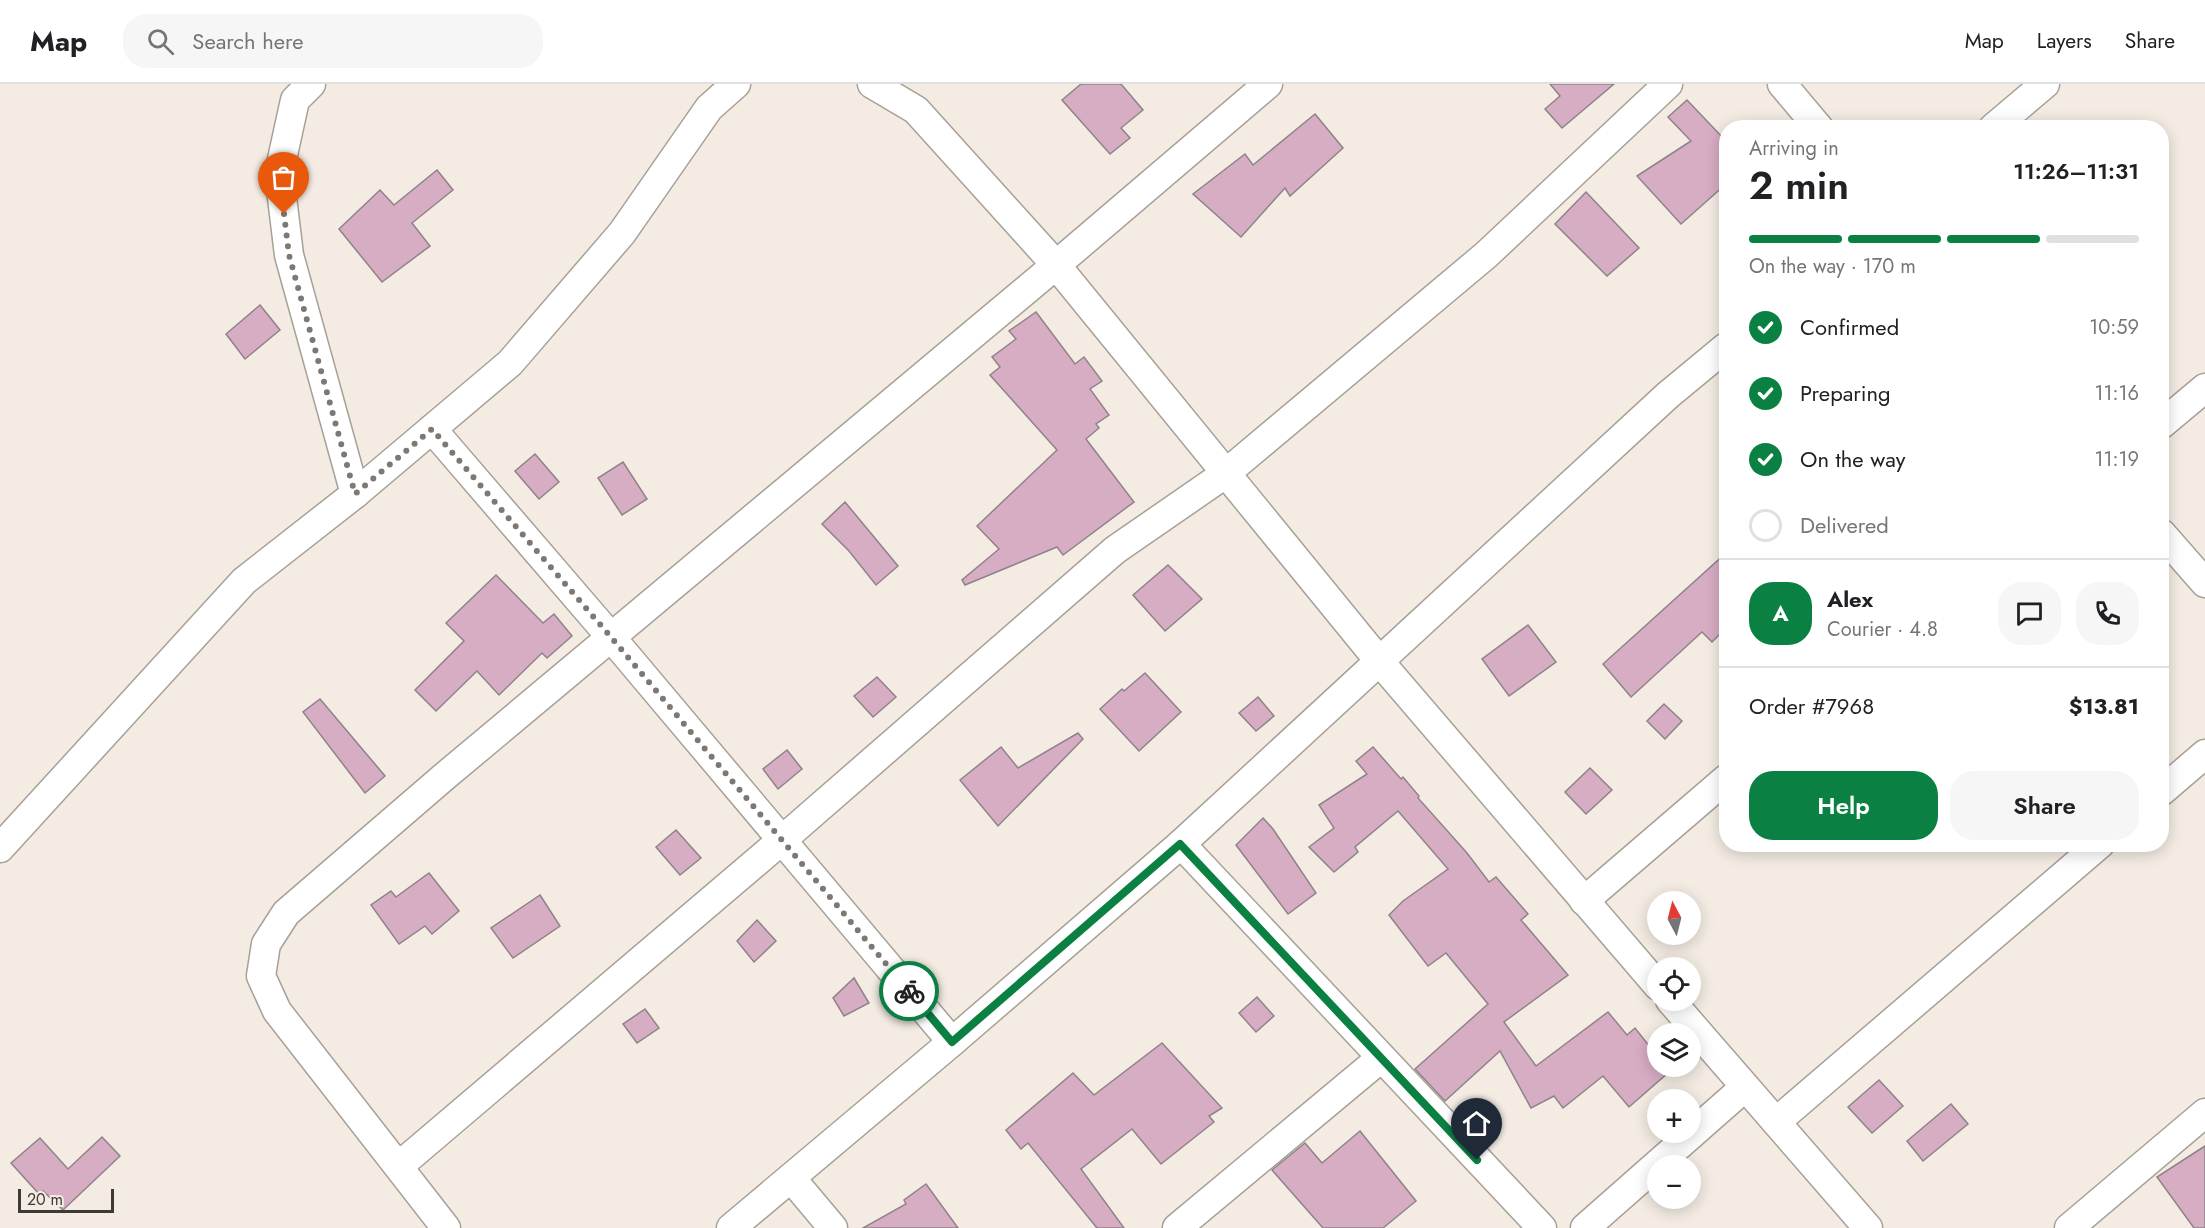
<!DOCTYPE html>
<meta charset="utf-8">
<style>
body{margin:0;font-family:Jost,sans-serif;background:#f6f6f6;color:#202124;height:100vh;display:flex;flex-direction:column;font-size:22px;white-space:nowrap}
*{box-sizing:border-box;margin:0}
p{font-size:20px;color:#757577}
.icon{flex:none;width:33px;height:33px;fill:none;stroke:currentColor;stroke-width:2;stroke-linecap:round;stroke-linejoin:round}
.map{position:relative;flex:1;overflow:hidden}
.sheet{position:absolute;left:1719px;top:36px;width:450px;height:732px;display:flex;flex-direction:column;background:#fff;border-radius:24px;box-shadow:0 3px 15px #0003}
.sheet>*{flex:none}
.needle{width:39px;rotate:353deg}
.controls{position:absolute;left:1647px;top:807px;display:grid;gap:12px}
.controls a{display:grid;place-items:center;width:54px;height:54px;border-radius:50%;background:#fff;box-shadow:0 3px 15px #0003;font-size:30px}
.scale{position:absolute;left:18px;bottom:15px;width:96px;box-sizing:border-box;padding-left:6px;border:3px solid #3d3936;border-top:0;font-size:16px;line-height:21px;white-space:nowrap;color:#3d3936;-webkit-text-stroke:4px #f4ece3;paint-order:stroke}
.pin{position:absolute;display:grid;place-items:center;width:51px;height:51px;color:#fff;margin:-62px -26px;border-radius:50% 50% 50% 0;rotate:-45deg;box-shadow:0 0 6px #0007}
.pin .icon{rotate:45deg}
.courier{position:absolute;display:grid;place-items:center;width:60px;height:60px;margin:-30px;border:4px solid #0b8043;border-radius:50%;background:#fff;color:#222;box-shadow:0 2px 8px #0007}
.summary em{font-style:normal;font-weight:600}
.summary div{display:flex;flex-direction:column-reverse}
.summary{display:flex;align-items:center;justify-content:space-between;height:102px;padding:0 30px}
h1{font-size:39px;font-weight:600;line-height:45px}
.bar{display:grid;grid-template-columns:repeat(4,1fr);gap:9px 6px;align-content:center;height:72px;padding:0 30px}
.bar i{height:8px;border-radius:4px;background:#e0e0e0}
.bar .selected{background:#0b8043}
.bar p{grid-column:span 4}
.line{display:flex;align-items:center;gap:15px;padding:0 30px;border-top:2px solid #e0e0e0}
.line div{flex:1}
.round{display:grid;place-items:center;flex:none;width:63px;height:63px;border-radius:24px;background:#f6f6f6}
ol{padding:0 30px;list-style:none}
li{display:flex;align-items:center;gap:18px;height:66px}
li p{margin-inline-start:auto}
li .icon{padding:6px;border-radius:50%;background:#0b8043;color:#fff;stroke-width:4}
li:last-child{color:#757577}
li i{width:33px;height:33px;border:3px solid #e0e0e0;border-radius:50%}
.button{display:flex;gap:12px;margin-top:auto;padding:12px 30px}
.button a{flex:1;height:69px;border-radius:24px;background:#0b8043;color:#fff;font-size:24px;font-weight:600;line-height:69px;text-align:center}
.button a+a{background:#f6f6f6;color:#202124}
header{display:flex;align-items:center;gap:36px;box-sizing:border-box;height:84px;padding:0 30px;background:#fff;border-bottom:2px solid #e0e0e0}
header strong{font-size:28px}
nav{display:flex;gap:33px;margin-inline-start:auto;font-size:21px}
.search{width:420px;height:54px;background:#f6f6f6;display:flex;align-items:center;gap:15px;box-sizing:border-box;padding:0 21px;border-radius:24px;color:#757577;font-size:22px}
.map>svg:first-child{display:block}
.building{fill:#d7adc4;stroke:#8e8389;stroke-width:1.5}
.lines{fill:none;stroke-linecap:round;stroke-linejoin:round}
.street-casing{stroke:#a7a097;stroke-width:31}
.street{stroke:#fff;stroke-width:28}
.done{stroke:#7d7873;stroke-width:6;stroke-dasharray:0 10.8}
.route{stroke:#0b8043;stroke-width:8}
</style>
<header>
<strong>Map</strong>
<div class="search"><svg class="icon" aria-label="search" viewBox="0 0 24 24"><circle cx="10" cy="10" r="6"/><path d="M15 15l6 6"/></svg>Search here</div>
<nav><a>Map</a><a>Layers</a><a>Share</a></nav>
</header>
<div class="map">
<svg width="2205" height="1144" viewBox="0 0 2205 1144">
<rect width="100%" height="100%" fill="#f4ece3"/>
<g class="building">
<polygon points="1081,0 1121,0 1143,26 1121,44 1130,54 1110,70 1062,16"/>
<polygon points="1550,0 1614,0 1562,44 1545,25 1560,12"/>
<polygon points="1687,16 1726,57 1726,100 1681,140 1637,92 1691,57 1668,33"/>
<polygon points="1315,30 1343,64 1290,112 1285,104 1241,153 1193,110 1245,70 1253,81"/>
<polygon points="437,86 453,106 412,139 430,162 382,198 339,145 380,106 394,121"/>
<polygon points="1586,108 1639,164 1607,192 1555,140"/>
<polygon points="260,221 280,246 245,275 226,250"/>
<polygon points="1036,228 1075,280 1084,273 1102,297 1090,305 1109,331 1096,340 1099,344 1086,355 1134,418 1063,471 1057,463 965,501 962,496 999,465 977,442 1057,366 990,291 1000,283 992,273 1016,255 1009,247"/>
<polygon points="535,370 559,398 539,415 515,387"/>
<polygon points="623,378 647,415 622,431 598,394"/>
<polygon points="845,418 898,482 876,501 849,467 822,440"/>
<polygon points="1726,469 1726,544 1712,558 1702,548 1631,613 1603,580"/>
<polygon points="1168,481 1202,515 1165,547 1133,511"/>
<polygon points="496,491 543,539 554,530 572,552 547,574 542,569 499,611 477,587 436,627 415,606 464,557 446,539"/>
<polygon points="1528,541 1556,578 1509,612 1482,575"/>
<polygon points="1145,589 1181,628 1139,667 1100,625 1122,605 1124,607"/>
<polygon points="877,593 896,613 873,633 854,612"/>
<polygon points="1258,613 1274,632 1256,647 1239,629"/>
<polygon points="320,615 385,692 365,709 303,628"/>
<polygon points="1664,620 1682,637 1665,655 1647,637"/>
<polygon points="1078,649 1083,655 998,742 960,696 1001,663 1018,684"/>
<polygon points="1373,663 1401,695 1403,693 1419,712 1418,714 1467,769 1489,798 1496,793 1528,830 1521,836 1568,891 1504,938 1536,982 1608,928 1627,951 1635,944 1658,973 1658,982 1665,982 1669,988 1629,1023 1603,992 1563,1024 1554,1012 1531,1024 1500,967 1445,1017 1415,985 1488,920 1446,869 1428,882 1389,831 1403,817 1448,785 1398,727 1355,763 1358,768 1334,788 1309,763 1334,744 1319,721 1367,690 1356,677"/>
<polygon points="787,666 802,685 778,705 763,685"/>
<polygon points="1590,684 1612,706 1586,730 1565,708"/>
<polygon points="1263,734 1273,745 1316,809 1288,830 1236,761"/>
<polygon points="676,746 701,774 680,791 656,763"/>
<polygon points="429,789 459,827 432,850 425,842 399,860 371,821 391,807 396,813"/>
<polygon points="540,811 560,842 513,874 491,844"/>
<polygon points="757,836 776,857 754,878 737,857"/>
<polygon points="854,894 869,919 844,932 833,914"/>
<polygon points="1257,913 1274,932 1256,948 1239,929"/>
<polygon points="645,925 659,944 637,959 623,940"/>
<polygon points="1162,959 1222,1024 1209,1032 1214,1038 1161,1080 1132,1045 1081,1085 1124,1144 1097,1144 1028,1059 1021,1065 1006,1046 1073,989 1094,1011"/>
<polygon points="1879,996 1903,1022 1872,1049 1848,1023"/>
<polygon points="1951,1020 1968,1040 1923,1077 1907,1057"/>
<polygon points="1360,1047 1416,1117 1383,1144 1323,1144 1272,1086 1305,1059 1322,1079"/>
<polygon points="102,1053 120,1072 63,1126 43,1107 39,1110 11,1079 40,1054 68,1085"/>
<polygon points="2205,1062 2205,1144 2194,1144 2157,1093"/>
<polygon points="926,1100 958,1144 863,1144 906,1120 904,1116"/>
</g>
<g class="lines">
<defs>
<g id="street">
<polyline points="311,0 295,16 279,89 289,171 355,410"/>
<polyline points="872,0 916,26 1056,181 1380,578 1658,902"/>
<polyline points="1782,0 1819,44"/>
<polyline points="1993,44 2045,0"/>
<polyline points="2162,340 2205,304"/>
<polyline points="432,345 610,552 952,958"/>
<polyline points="2162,450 2205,499"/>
<polyline points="2162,707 2205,670"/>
<polyline points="1181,760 1542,1144"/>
<polyline points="0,764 244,497 355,410 510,279 622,149 709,24 736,0"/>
<polyline points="1584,817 1726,695"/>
<polyline points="1670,916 1868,1144"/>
<polyline points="1776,1038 2100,760"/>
<polyline points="399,1082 782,756 1115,466 1225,390 1486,171 1668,0"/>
<polyline points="791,1094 833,1144"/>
<polyline points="446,1144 277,927 261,892 266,860 286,829 445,692 1056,181 1268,0"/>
<polyline points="731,1144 952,958 1181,760 1668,311 1726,263"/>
<polyline points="1177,1144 1381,974"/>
<polyline points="1585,1144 1745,1003"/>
<polyline points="2069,1144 2205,1029"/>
</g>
</defs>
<use href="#street" class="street-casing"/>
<use href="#street" class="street"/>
</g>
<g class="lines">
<polyline class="done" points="284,130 289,171 355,410 432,345 610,552 909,907"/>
<polyline class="route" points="909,907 952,958 1180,760 1477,1076"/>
</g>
</svg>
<div class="controls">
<a><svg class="needle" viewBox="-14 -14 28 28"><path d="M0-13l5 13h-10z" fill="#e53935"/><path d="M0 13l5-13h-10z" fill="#757577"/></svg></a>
<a><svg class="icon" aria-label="locate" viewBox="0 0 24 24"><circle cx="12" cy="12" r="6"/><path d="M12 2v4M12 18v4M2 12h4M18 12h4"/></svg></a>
<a><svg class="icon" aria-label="layers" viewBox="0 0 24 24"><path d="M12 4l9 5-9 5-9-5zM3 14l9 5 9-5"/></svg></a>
<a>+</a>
<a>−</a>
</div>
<div class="scale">20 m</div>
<div class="pin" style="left:284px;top:130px;background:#ea580c"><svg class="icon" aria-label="bag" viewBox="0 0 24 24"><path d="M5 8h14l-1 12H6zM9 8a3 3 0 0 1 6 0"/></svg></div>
<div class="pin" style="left:1477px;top:1076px;background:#1f2937"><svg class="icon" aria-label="home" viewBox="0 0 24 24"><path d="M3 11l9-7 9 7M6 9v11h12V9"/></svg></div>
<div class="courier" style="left:909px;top:907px"><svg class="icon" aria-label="bike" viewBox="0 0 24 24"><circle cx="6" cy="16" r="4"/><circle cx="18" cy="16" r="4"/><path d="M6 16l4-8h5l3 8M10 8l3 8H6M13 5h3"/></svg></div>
<section class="sheet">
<div class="summary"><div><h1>2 min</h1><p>Arriving in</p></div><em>11:26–11:31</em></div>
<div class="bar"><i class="selected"></i><i class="selected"></i><i class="selected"></i><i></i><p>On the way · 170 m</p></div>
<ol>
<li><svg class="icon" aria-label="check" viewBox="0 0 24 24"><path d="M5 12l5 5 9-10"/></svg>Confirmed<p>10:59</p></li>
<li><svg class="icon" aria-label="check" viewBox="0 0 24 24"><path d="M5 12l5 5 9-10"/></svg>Preparing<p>11:16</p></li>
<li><svg class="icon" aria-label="check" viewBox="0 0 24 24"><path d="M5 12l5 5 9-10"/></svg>On the way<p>11:19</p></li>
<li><i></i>Delivered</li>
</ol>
<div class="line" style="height:108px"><b class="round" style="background:#0b8043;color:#fff">A</b><div><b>Alex</b><p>Courier · 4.8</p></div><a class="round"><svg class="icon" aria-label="chat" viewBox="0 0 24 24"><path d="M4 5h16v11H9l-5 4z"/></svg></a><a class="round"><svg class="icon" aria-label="phone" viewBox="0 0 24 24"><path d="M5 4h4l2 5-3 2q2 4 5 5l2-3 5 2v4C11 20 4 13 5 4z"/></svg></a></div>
<div class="line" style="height:78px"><div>Order #7968</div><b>$13.81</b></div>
<div class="button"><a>Help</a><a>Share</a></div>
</section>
</div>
